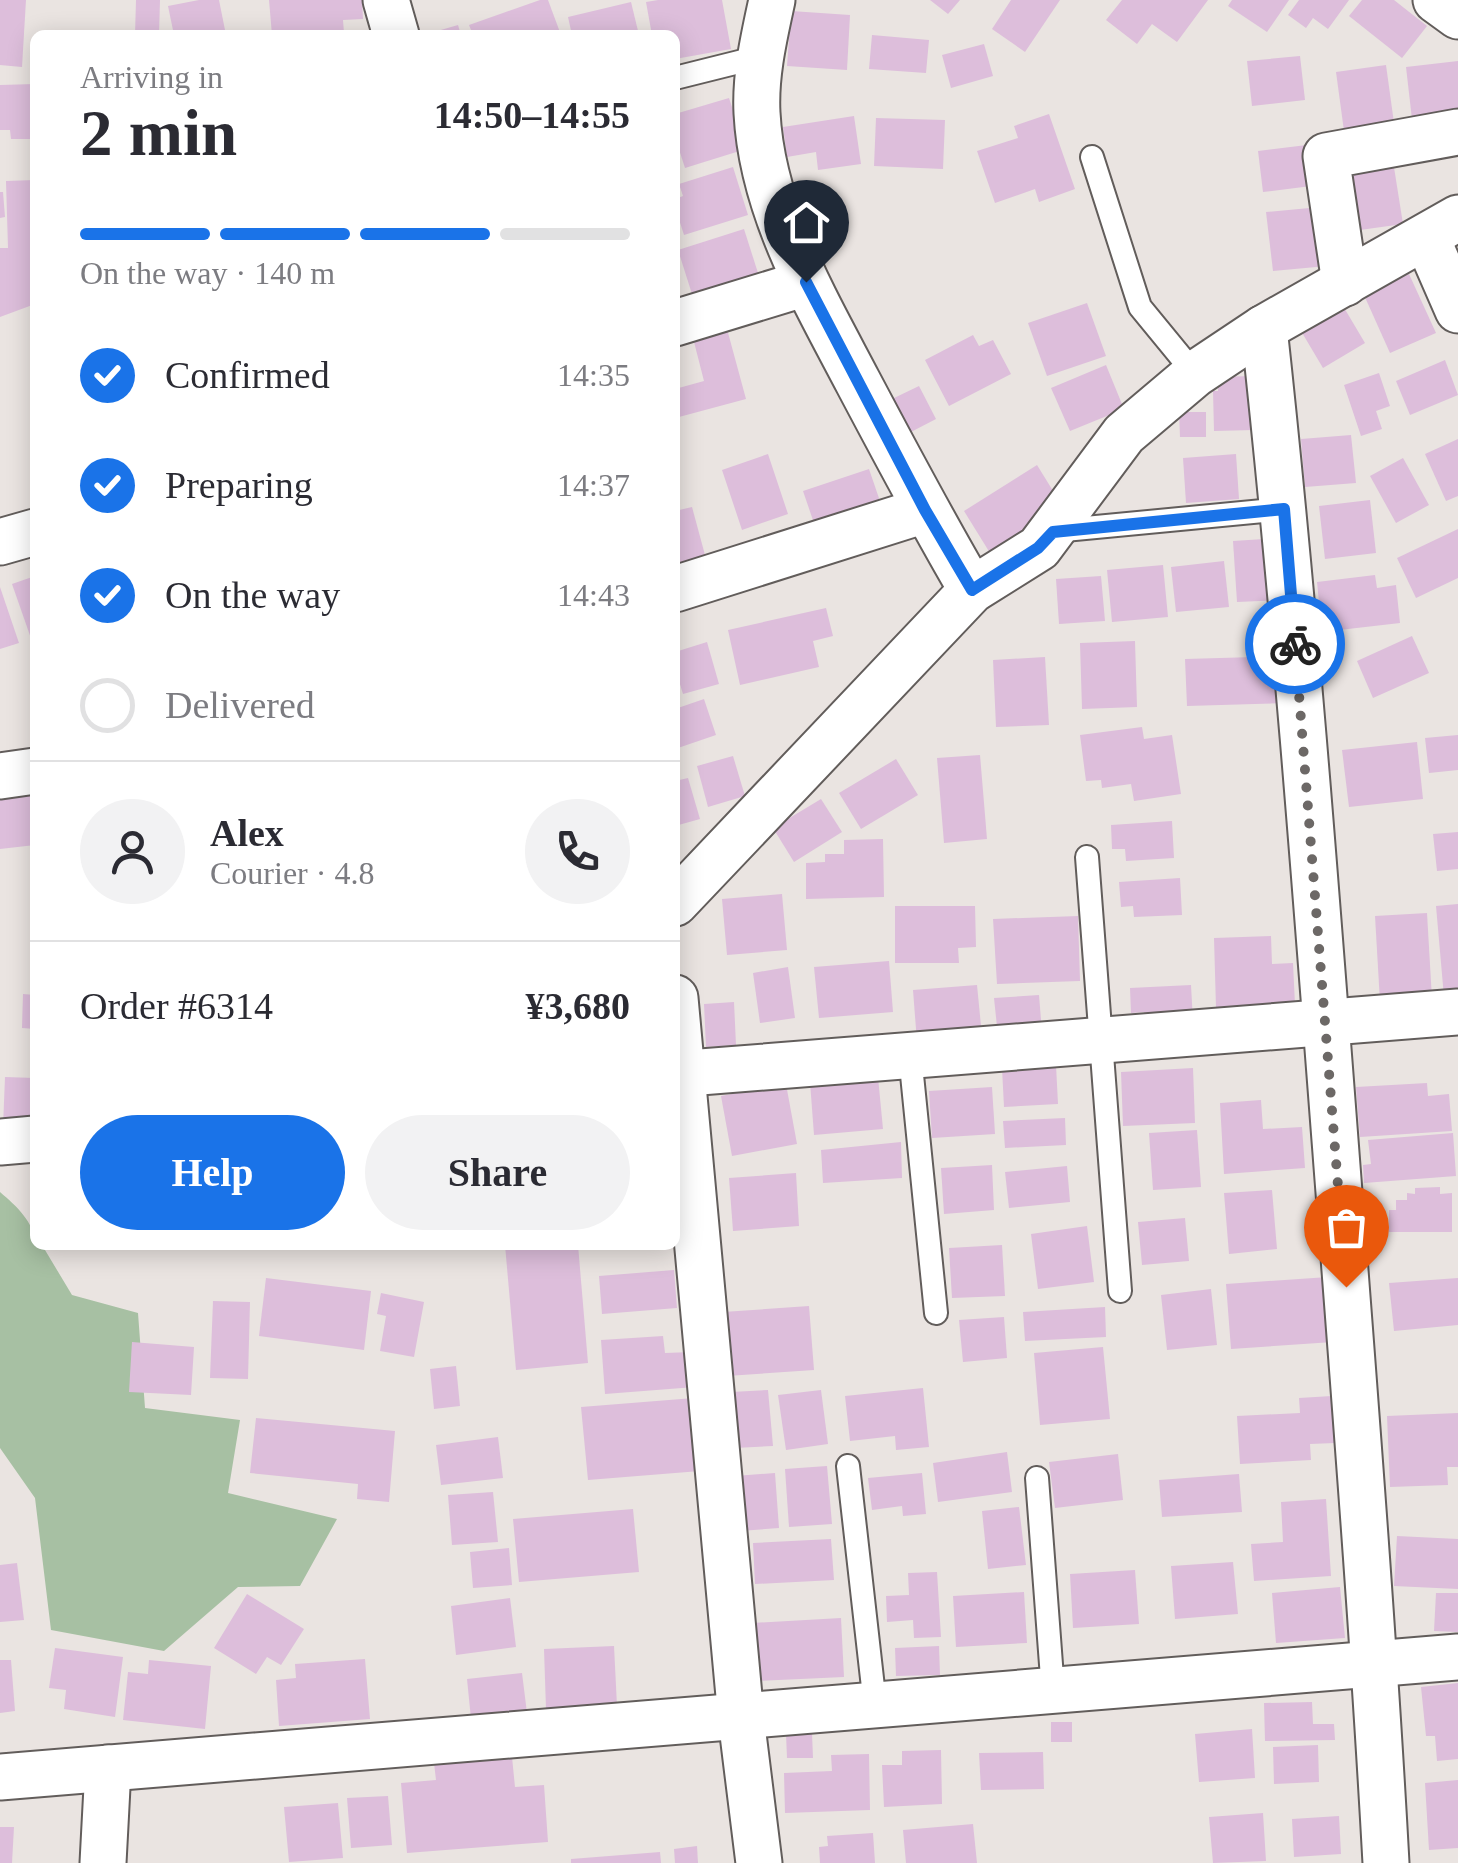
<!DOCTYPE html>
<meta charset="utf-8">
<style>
body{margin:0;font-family:"Times New Roman",serif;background:#f2f2f3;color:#2b2b33;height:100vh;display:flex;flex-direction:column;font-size:38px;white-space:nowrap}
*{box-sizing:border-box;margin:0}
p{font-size:32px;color:#7c7c81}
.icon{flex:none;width:55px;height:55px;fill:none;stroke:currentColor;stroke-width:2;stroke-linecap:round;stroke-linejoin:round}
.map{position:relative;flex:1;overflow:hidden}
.sheet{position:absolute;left:30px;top:30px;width:650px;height:1220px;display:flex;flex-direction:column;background:#fff;border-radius:15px;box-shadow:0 5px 25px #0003}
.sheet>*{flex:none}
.pin{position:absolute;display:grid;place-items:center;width:85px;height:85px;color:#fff;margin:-102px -42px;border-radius:50% 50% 50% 0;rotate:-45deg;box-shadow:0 0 10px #0007}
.pin .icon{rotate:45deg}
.courier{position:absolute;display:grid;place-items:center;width:100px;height:100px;margin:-50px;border:8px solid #1a73e8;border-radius:50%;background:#fff;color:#222;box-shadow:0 2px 12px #0007}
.summary em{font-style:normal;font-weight:700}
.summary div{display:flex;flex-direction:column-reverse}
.summary{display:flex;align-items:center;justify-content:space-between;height:170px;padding:0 50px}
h1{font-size:65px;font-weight:700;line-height:75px}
.bar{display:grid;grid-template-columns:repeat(4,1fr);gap:15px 10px;align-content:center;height:120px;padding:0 50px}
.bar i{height:12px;border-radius:8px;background:#e1e1e2}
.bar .on{background:#1a73e8}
.bar p{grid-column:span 4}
.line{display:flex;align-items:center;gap:25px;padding:0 50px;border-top:2px solid #e1e1e2}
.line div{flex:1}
.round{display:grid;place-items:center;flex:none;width:105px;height:105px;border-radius:52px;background:#f2f2f3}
ol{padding:0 50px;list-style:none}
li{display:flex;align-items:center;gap:30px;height:110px}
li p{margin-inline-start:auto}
li .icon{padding:10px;border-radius:50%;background:#1a73e8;color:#fff;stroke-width:4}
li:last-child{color:#7c7c81}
li i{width:55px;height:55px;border:5px solid #e1e1e2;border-radius:50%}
.primary-button{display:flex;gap:20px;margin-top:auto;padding:20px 50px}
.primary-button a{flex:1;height:115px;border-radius:60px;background:#1a73e8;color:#fff;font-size:40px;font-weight:700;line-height:115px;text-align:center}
.primary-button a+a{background:#f2f2f3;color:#2b2b33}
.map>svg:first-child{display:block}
.green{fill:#a7c0a3}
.building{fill:#ddbedb}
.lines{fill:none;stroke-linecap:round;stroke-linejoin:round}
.lane-casing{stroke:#625d5b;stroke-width:26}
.street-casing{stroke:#625d5b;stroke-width:49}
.lane{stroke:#fff;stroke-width:22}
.street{stroke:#fff;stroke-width:45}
.done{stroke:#6c6866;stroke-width:10;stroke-dasharray:0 18}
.route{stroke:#1a73e8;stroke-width:12}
</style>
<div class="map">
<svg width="1458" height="1863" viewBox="0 0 1458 1863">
<rect width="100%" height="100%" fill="#eae4e1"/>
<path class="green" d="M0,1192C16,1206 35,1222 35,1245H42L72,1295L138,1313L145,1408L240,1420L228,1493L337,1519L300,1586L238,1587L164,1651L51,1630L35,1498L0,1448Z"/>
<g class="building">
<polygon points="0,0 26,0 22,67 0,65"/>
<polygon points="136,0 160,0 159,35 135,35"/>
<polygon points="199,0 219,0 226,35 174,35 168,6"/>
<polygon points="269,0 362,0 363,19 343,20 344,33 272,35"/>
<polygon points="540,0 548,0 561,35 473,35 469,25"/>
<polygon points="658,0 722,0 731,49 675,59 675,35 652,35 646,2"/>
<polygon points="930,0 960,0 948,14"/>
<polygon points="1011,0 1060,0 1025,52 992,29"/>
<polygon points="1122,0 1208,0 1177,42 1152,24 1137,44 1106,20"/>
<polygon points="1232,0 1289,0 1267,32 1228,6"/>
<polygon points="1299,0 1349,0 1328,29 1313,18 1306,28 1288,15"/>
<polygon points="1362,0 1394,0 1427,26 1402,58 1349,16"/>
<polygon points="631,2 639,35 572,35 568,17"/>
<polygon points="791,11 850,15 847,70 787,66"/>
<polygon points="458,25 461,35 428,35 427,34"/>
<polygon points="872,35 929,40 926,73 869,69"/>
<polygon points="984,44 993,76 951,88 942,55"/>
<polygon points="1300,56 1305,100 1252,106 1247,61"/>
<polygon points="1458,61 1458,122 1413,128 1406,67"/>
<polygon points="1386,65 1394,123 1344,131 1336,72"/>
<polygon points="35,84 35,139 11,139 10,130 0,130 0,85"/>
<polygon points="729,98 746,149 685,168 675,137 675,114"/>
<polygon points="1049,114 1075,189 1039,202 1035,189 995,203 977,151 1018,138 1014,126"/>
<polygon points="854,116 861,164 818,170 816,152 787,157 783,127"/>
<polygon points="876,118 945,120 943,169 874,166"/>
<polygon points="1315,144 1319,185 1263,192 1258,151"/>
<polygon points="1393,161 1403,224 1360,230 1351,167"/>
<polygon points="733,167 748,215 684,235 675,207 675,199 683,196 679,184"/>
<polygon points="35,180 35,304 0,317 0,248 8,248 6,181"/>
<polygon points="0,192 3,192 5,217 0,218"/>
<polygon points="1320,207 1327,266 1273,271 1266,212"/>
<polygon points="744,229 758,273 692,294 678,250"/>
<polygon points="1409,274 1436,333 1390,353 1364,295"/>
<polygon points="1087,303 1106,356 1047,376 1028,323"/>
<polygon points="1343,306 1365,343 1323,368 1301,331"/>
<polygon points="727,329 746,399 679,417 675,389 704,381 693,338"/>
<polygon points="973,335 979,346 993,340 1011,374 949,406 925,360"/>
<polygon points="1445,360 1458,395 1410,415 1396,381"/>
<polygon points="1106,365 1124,409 1070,431 1051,388"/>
<polygon points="1379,373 1390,406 1376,411 1382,429 1361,436 1344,385"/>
<polygon points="1252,376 1254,430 1214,431 1213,391 1218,391 1218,377"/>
<polygon points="919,386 936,419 909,433 892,399"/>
<polygon points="1179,412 1206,412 1206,437 1180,437"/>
<polygon points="1351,435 1356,483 1305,487 1301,439"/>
<polygon points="1458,439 1458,496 1446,501 1425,454"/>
<polygon points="768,454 788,514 742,530 722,470"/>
<polygon points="1236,454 1239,499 1186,503 1183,458"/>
<polygon points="1403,458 1429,505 1396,523 1370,476"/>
<polygon points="1037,465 1063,507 990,553 964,511"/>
<polygon points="869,469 882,507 816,529 803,491"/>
<polygon points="1370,500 1376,553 1325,559 1319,506"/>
<polygon points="692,507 708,566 675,575 675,511"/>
<polygon points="1458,529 1458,578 1416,598 1397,558"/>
<polygon points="1279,538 1283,600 1237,602 1233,541"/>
<polygon points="1224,561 1229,607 1176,612 1171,567"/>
<polygon points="1163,565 1168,617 1112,622 1107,570"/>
<polygon points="1375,575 1377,588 1396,585 1400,623 1322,632 1317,582"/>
<polygon points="35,576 35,647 34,647 12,584"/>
<polygon points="1101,576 1105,621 1059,624 1056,579"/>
<polygon points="0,587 19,643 0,649"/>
<polygon points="826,608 833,636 813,641 819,667 740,685 728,630"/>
<polygon points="1412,636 1429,673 1373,698 1357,661"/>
<polygon points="1135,641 1137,707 1082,709 1080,643"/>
<polygon points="707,642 719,684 683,694 675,668 675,652"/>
<polygon points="1286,656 1287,703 1187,706 1185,659"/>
<polygon points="1045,657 1049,725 996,727 993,660"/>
<polygon points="704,699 716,735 675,749 675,709"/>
<polygon points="1142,727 1144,739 1172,735 1181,794 1134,801 1131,784 1102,788 1101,780 1086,781 1080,735"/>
<polygon points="1458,735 1458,770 1429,773 1425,738"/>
<polygon points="1417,742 1423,799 1349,807 1342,750"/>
<polygon points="980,755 987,839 944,843 937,758"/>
<polygon points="733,756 745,796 708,807 697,766"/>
<polygon points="896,759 918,795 861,829 839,793"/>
<polygon points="688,778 700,819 675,826 675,781"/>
<polygon points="35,795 35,845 0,849 0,799"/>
<polygon points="821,799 842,832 794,862 773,828"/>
<polygon points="1172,821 1174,858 1126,861 1125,849 1112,849 1111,825"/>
<polygon points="1458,832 1458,869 1437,871 1433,834"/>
<polygon points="883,839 884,897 806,899 806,863 825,862 825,854 844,854 844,840"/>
<polygon points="1180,878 1182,915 1134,917 1133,906 1121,907 1119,882"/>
<polygon points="782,894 787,950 727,955 722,899"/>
<polygon points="1458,904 1458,996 1444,997 1436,906"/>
<polygon points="895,906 975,906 976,947 958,948 959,963 895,963"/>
<polygon points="1427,913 1432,999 1380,1002 1375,916"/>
<polygon points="1078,916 1080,981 997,984 993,919"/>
<polygon points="1271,936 1272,964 1293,963 1295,1005 1216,1008 1214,938"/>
<polygon points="889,961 893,1012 819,1018 814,967"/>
<polygon points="788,967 795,1018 760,1023 753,973"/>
<polygon points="977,985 982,1036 917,1042 913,990"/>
<polygon points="1191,985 1193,1021 1145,1024 1144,1012 1131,1013 1130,988"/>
<polygon points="23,994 35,995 35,1029 22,1028"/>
<polygon points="1039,995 1042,1032 998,1036 994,998"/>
<polygon points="734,1002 736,1045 706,1047 704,1004"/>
<polygon points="1056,1065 1058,1104 1004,1107 1002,1068"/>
<polygon points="1193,1068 1195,1123 1123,1126 1121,1072"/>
<polygon points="5,1077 35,1078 35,1129 3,1127"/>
<polygon points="878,1077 883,1129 814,1135 810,1082"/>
<polygon points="1427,1083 1428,1096 1449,1094 1452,1131 1360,1137 1356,1087"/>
<polygon points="786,1084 797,1144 732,1156 721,1096"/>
<polygon points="992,1087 995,1134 932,1138 929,1091"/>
<polygon points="1261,1100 1263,1129 1302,1127 1305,1168 1224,1174 1220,1103"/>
<polygon points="1065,1118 1066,1145 1005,1148 1003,1121"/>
<polygon points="1197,1130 1201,1187 1153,1190 1149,1133"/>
<polygon points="1453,1133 1456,1176 1364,1183 1363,1165 1371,1164 1368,1140"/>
<polygon points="901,1142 902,1178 823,1183 821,1150"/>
<polygon points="992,1165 994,1210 944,1214 941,1168"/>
<polygon points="1067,1166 1070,1202 1009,1208 1005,1172"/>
<polygon points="796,1173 799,1226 733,1231 729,1178"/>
<polygon points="1440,1187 1440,1194 1452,1193 1452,1232 1389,1232 1389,1210 1396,1210 1396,1200 1407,1200 1407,1193 1415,1194 1415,1188"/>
<polygon points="1272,1190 1277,1249 1229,1254 1224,1193"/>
<polygon points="1185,1218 1189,1261 1142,1265 1138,1222"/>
<polygon points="1087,1226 1094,1282 1038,1289 1031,1234"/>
<polygon points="505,1245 578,1245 588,1363 516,1370"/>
<polygon points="1002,1245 1005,1296 952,1298 949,1248"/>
<polygon points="674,1270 677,1308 602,1314 599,1276"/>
<polygon points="1328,1277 1333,1342 1231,1349 1226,1284"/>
<polygon points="266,1278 371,1291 364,1350 259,1336"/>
<polygon points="1458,1278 1458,1325 1394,1331 1389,1283"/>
<polygon points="1211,1289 1217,1345 1167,1350 1161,1295"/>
<polygon points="381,1293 424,1302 414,1357 380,1351 386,1316 377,1314"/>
<polygon points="213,1301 250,1302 248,1379 210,1378"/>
<polygon points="809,1306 814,1370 727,1376 723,1312"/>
<polygon points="1105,1307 1106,1337 1025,1341 1023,1312"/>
<polygon points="1004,1317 1007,1358 963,1362 959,1320"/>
<polygon points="663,1336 665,1353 692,1352 695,1387 605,1394 601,1340"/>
<polygon points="132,1342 194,1347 191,1395 129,1392"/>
<polygon points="1103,1347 1110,1419 1040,1425 1034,1353"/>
<polygon points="456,1366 460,1406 434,1409 430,1369"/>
<polygon points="923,1388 929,1447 896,1450 895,1436 850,1441 845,1396"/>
<polygon points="768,1390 773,1446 735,1448 731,1392"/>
<polygon points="821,1390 828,1444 786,1450 778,1395"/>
<polygon points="1332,1396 1335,1443 1310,1444 1311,1460 1240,1464 1237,1416 1300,1413 1299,1398"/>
<polygon points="694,1398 700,1471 588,1480 581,1407"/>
<polygon points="1458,1413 1458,1467 1447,1467 1448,1485 1390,1487 1387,1416"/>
<polygon points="256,1418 395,1431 389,1502 357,1499 358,1484 250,1473"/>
<polygon points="498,1437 503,1478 441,1485 436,1445"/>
<polygon points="1007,1452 1012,1492 938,1502 933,1463"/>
<polygon points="1118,1454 1123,1500 1055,1508 1049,1462"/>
<polygon points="827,1466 832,1524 789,1527 785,1469"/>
<polygon points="775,1473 779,1528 740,1531 735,1476"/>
<polygon points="922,1473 926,1514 903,1516 902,1506 872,1510 868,1478"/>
<polygon points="1239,1474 1242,1512 1162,1517 1159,1480"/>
<polygon points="493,1492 498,1542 452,1545 448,1495"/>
<polygon points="1326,1499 1331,1576 1254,1581 1251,1544 1283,1542 1281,1502"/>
<polygon points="1019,1507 1026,1565 988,1569 982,1511"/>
<polygon points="633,1509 639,1572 519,1582 513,1519"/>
<polygon points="1397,1536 1458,1539 1458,1589 1394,1586"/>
<polygon points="831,1539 834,1580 755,1584 753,1543"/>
<polygon points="509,1548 512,1585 473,1588 470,1552"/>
<polygon points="1233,1562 1238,1614 1175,1619 1171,1566"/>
<polygon points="17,1563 24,1620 0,1622 0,1565"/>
<polygon points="1135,1570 1139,1624 1073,1628 1070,1574"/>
<polygon points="937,1572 941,1637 914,1638 913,1620 887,1622 886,1596 909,1595 908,1573"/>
<polygon points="1340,1587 1345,1638 1276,1643 1272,1593"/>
<polygon points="1024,1592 1027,1643 956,1647 953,1596"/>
<polygon points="1436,1593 1458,1593 1458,1632 1434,1631"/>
<polygon points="247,1594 304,1629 281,1665 267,1657 256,1674 214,1648"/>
<polygon points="510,1598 516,1647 456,1655 451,1606"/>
<polygon points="841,1618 844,1677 754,1681 752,1623"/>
<polygon points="614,1646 617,1706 546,1709 544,1649"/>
<polygon points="939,1646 940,1675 896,1676 895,1648"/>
<polygon points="55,1648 123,1657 115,1717 64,1709 66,1690 49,1688"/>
<polygon points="365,1659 370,1719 279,1726 276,1680 296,1678 295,1664"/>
<polygon points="0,1660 11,1660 15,1711 0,1713"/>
<polygon points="149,1660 211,1666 205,1729 123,1720 128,1672 148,1674"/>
<polygon points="522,1673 527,1713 471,1719 467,1679"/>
<polygon points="1458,1683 1458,1759 1437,1761 1435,1736 1426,1736 1421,1687"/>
<polygon points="1312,1702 1313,1724 1334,1724 1335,1740 1265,1741 1264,1703"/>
<rect x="1051" y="1722" width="21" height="20"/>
<polygon points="1252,1729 1255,1778 1199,1782 1195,1734"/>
<polygon points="812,1733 813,1758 787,1758 786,1734"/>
<polygon points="1318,1745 1319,1782 1274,1784 1273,1747"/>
<polygon points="941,1750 942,1804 884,1807 882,1765 902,1765 902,1751"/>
<polygon points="1043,1752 1044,1789 981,1790 979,1753"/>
<polygon points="869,1754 870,1810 785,1813 784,1773 832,1771 831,1755"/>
<polygon points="512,1757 515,1787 544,1785 548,1842 407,1853 401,1783 436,1780 434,1763"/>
<polygon points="1458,1780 1458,1848 1429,1850 1425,1783"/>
<polygon points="388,1796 392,1845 351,1848 347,1798"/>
<polygon points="338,1803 343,1858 289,1862 284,1807"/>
<polygon points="1263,1813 1266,1861 1213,1863 1209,1817"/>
<polygon points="1339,1816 1341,1854 1294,1857 1292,1819"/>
<polygon points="973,1824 977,1863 906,1863 903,1830"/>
<polygon points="0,1827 14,1827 12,1863 0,1863"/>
<polygon points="873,1833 875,1863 820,1863 819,1847 828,1846 827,1836"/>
<polygon points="697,1846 698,1863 675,1863 674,1849"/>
<polygon points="660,1852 661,1863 571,1863 571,1859"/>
</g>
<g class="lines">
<defs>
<g id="lane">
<polyline points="675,78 759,57"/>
<polyline points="1092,157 1140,307 1195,374"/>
<polyline points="1054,531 1284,509"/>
<polyline points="1087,857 1120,1291"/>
<polyline points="910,1055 936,1313"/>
<polyline points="848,1466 875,1705"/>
<polyline points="1037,1478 1053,1691"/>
</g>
<g id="street">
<polyline points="386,0 396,35"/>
<path d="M772,0C764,37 755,75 757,113C762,210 814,298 858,382C895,452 932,522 972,590"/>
<polyline points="1436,0 1458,16"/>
<polyline points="1427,239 1458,310"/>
<polyline points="1345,283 1326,156 1458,132"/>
<polyline points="675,323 806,283"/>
<path d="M1264,328C1294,602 1315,878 1336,1153C1354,1389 1373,1626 1386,1863"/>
<polyline points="0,542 35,532"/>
<polyline points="675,589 925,510"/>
<polyline points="0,776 35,771"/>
<polyline points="675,903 972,590 1039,548 1124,434 1195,374 1264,328 1458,218"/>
<polyline points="675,998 741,1718 759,1863"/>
<polyline points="675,1074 1458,1012"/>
<polyline points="0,1142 35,1139"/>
<polyline points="0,1777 1458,1657"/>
<polyline points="103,1863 108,1768"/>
</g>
</defs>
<use href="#lane" class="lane-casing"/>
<use href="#street" class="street-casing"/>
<use href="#lane" class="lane"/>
<use href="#street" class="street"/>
</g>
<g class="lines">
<polyline class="done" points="1295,644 1346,1287"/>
<polyline class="route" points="806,282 925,510 972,590 1038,548 1053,532 1284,509 1295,644"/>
</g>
</svg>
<div class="pin" style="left:1346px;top:1287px;background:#ea580c"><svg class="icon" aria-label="bag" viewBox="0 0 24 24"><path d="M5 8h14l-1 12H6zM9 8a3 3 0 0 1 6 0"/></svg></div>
<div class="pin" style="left:806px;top:282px;background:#1f2937"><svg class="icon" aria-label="home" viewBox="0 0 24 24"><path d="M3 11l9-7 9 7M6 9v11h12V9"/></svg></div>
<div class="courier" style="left:1295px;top:644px"><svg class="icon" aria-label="bike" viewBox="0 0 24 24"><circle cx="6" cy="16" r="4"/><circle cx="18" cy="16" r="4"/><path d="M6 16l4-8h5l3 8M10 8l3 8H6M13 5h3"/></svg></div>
<section class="sheet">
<div class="summary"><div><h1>2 min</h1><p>Arriving in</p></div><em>14:50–14:55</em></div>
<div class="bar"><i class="on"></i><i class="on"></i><i class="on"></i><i></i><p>On the way · 140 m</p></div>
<ol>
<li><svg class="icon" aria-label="check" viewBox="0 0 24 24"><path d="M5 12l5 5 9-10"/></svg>Confirmed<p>14:35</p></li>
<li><svg class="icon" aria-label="check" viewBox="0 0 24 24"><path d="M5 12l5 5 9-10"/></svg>Preparing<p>14:37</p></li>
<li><svg class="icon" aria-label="check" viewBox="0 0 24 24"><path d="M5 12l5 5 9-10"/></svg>On the way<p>14:43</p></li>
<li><i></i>Delivered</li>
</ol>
<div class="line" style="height:180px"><a class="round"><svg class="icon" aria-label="person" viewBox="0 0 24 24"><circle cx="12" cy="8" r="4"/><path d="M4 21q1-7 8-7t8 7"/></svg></a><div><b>Alex</b><p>Courier · 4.8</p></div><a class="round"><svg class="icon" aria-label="phone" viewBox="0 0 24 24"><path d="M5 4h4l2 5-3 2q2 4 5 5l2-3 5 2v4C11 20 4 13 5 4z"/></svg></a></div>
<div class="line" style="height:130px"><div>Order #6314</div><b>¥3,680</b></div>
<div class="primary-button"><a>Help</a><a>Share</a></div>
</section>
</div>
